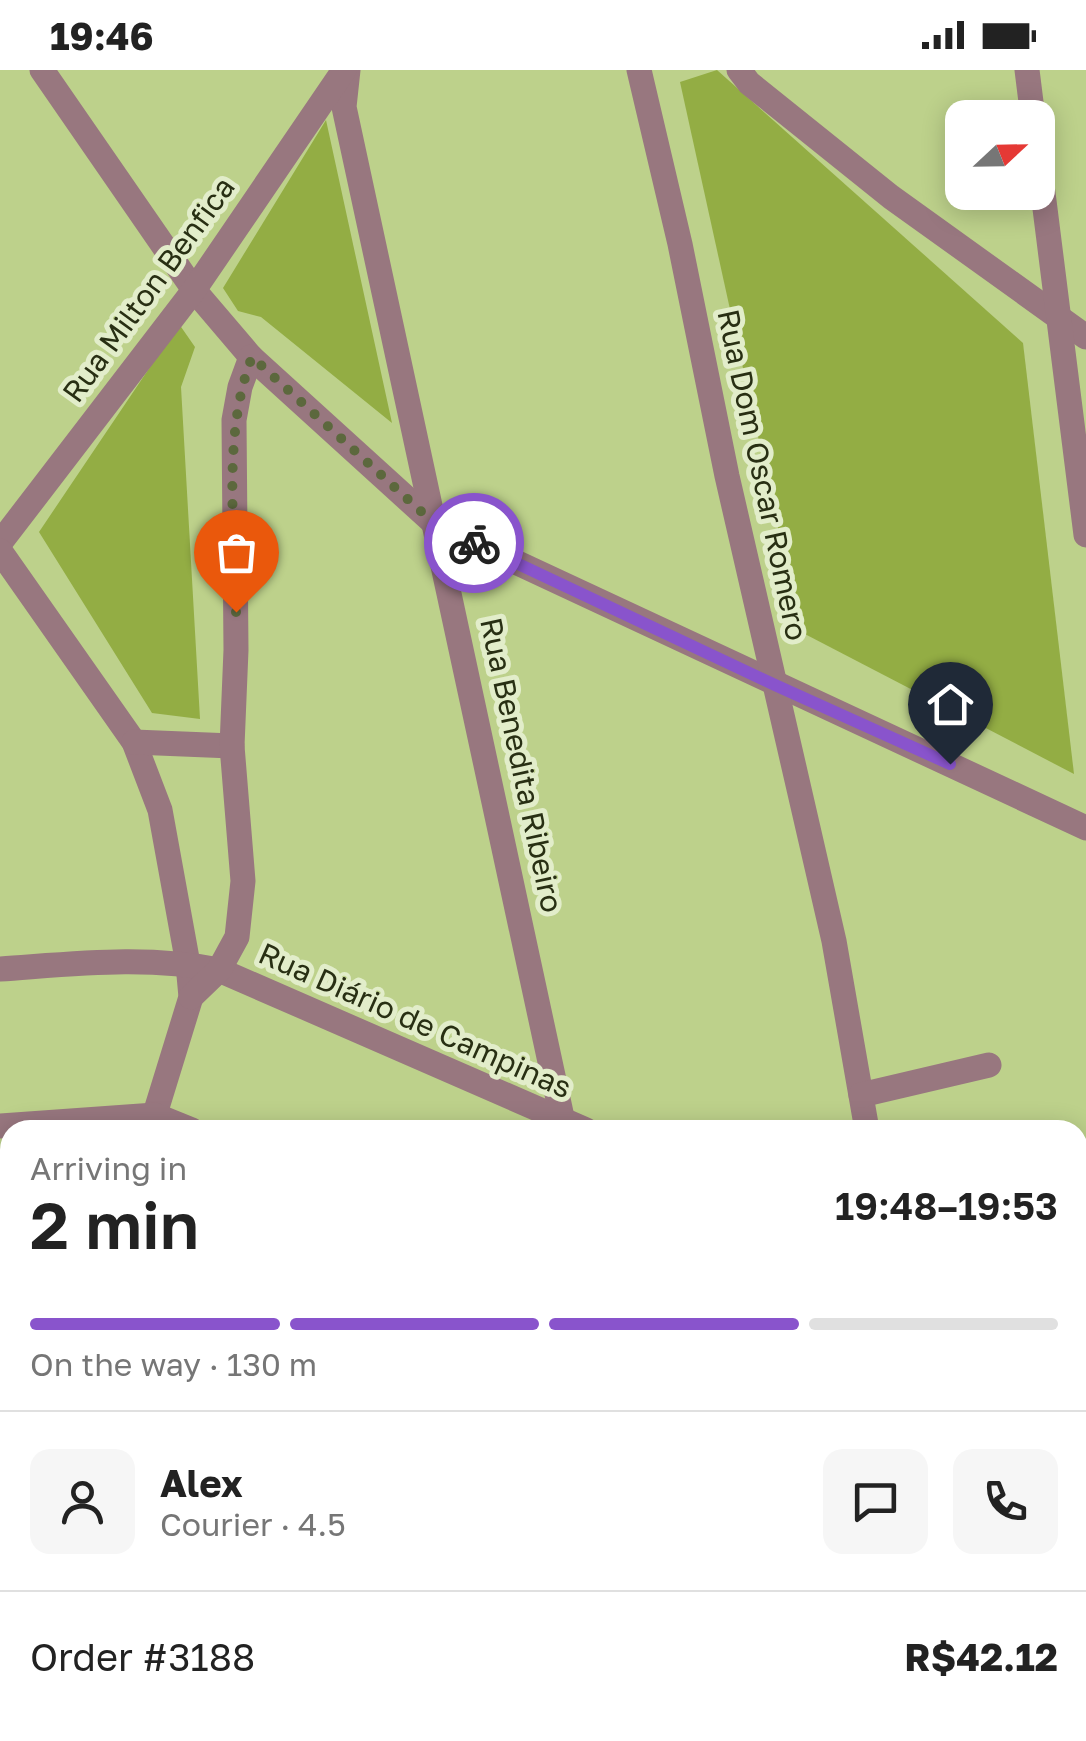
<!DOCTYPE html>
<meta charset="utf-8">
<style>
body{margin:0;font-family:"Golos Text",sans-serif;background:#f6f6f6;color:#222;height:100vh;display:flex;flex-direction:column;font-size:38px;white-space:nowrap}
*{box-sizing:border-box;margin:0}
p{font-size:32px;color:#767676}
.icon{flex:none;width:55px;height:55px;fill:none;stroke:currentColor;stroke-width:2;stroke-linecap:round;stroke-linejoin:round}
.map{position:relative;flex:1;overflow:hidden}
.side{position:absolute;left:0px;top:1050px;width:1088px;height:622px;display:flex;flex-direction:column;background:#fff;border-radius:30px 30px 0 0;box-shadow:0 5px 25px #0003}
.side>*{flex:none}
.needle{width:65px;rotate:68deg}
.controls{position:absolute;left:945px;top:30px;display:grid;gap:20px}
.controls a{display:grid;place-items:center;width:110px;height:110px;border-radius:20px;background:#fff;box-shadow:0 5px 25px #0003;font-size:50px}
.pin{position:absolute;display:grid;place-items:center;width:85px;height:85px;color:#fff;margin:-102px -42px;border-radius:50% 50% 50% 0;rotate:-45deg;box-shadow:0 0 10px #0007}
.pin .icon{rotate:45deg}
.courier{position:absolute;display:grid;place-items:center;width:100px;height:100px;margin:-50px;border:8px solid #8954cc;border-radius:50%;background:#fff;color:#222;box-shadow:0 2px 12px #0007}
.summary em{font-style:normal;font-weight:600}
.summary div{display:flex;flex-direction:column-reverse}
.summary{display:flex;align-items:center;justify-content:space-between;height:170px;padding:0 30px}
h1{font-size:65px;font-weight:600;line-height:75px}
.bar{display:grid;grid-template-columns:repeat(4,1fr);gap:15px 10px;align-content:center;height:120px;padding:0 30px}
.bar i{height:12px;border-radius:8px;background:#e0e0e0}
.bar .selected{background:#8954cc}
.bar p{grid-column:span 4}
.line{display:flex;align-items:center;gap:25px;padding:0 30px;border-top:2px solid #e0e0e0}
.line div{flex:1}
.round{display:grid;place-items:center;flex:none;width:105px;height:105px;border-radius:20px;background:#f6f6f6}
.status{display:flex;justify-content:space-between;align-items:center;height:70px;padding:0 50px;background:#fff;direction:ltr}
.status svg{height:28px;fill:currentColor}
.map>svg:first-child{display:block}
.green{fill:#93ad44}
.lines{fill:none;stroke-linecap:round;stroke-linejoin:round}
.minor{stroke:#98777f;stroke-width:25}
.done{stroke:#5c683d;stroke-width:10;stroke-dasharray:0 18}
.route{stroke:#8954cc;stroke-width:12}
.labels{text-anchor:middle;stroke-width:10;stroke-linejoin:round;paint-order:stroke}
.street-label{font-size:30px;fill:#282f13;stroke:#e2edca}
</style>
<div class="status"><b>19:46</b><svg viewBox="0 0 49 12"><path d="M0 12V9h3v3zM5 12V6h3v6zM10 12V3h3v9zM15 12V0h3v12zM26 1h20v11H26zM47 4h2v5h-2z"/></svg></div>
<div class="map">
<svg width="1086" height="1671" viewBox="0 0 1086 1671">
<rect width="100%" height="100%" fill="#bdd18b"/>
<g class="green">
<polygon points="717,0 1023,273 1074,704 801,562 680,12"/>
<polygon points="326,50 392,353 261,247 238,241 223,218"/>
<polygon points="179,254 195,277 181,317 200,649 152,643 39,462"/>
</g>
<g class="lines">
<g class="minor">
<polyline points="42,0 194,220 251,287 436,455 1086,758"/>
<polyline points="348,0 344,37 563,1052"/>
<polyline points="639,0 680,174 727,406 834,871 867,1060"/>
<polyline points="739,0 749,13 891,127 1086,267"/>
<polyline points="1027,0 1033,48"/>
<polyline points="1038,83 1086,465"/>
<polyline points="0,473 194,220 344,0"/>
<polyline points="0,481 134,672 160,740 188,894 191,927 150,1060"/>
<polyline points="134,672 232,676"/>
<path d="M0,899C73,894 146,885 219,900L586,1060"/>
<polyline points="191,927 219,900 237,867 243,811 232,676 236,580 234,350 240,317 251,287"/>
<polyline points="861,1025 989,995"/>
<polyline points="0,1056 155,1045 192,1060"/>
<polyline points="0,1119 10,1118"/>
<polyline points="1078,1250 1086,1254"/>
<polyline points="0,1297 10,1300"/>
<polyline points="1078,1414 1086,1417"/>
<polyline points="0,1485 10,1463"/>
<polyline points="0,1578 10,1589"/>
<polyline points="1078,1592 1086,1595"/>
<polyline points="0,1634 10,1627"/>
<polyline points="21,1662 40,1671"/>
<polyline points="523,1671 537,1662"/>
</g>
</g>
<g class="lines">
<path class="done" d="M236,542C235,460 222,364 252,287L436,455L474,473"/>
<polyline class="route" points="474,473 775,615 950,694"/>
</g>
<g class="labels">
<g class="street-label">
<text transform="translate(149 220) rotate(-54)" y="10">Rua Milton Benfica</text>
<text transform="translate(762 405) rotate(78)" y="10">Rua Dom Oscar Romero</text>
<text transform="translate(521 695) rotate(78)" y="10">Rua Benedita Ribeiro</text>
<text transform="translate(415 951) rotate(24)" y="10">Rua Diário de Campinas</text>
</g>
</g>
</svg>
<div class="controls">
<a><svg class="needle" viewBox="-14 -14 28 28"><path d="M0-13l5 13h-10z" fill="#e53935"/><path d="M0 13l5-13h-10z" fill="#767676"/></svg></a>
</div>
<div class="pin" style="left:236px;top:542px;background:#ea580c"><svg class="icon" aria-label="bag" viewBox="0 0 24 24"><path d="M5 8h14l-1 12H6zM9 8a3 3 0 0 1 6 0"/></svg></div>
<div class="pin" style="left:950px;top:694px;background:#1f2937"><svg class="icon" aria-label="home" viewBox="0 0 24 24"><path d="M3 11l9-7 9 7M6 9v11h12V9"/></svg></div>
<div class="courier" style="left:474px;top:473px"><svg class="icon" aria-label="bike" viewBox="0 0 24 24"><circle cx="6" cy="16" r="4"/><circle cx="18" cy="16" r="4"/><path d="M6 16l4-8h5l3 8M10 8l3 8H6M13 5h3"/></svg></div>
<section class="side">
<div class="summary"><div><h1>2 min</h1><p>Arriving in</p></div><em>19:48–19:53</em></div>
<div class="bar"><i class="selected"></i><i class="selected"></i><i class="selected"></i><i></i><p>On the way · 130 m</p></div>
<div class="line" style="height:180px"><a class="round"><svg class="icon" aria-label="person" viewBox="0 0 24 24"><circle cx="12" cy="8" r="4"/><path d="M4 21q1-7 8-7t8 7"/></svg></a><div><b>Alex</b><p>Courier · 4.5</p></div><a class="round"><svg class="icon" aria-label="chat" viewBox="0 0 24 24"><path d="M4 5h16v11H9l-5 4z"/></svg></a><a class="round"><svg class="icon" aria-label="phone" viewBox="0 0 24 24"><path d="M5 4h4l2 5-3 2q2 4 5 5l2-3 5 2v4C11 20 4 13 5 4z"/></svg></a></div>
<div class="line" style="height:130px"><div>Order #3188</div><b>R$42.12</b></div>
</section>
</div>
